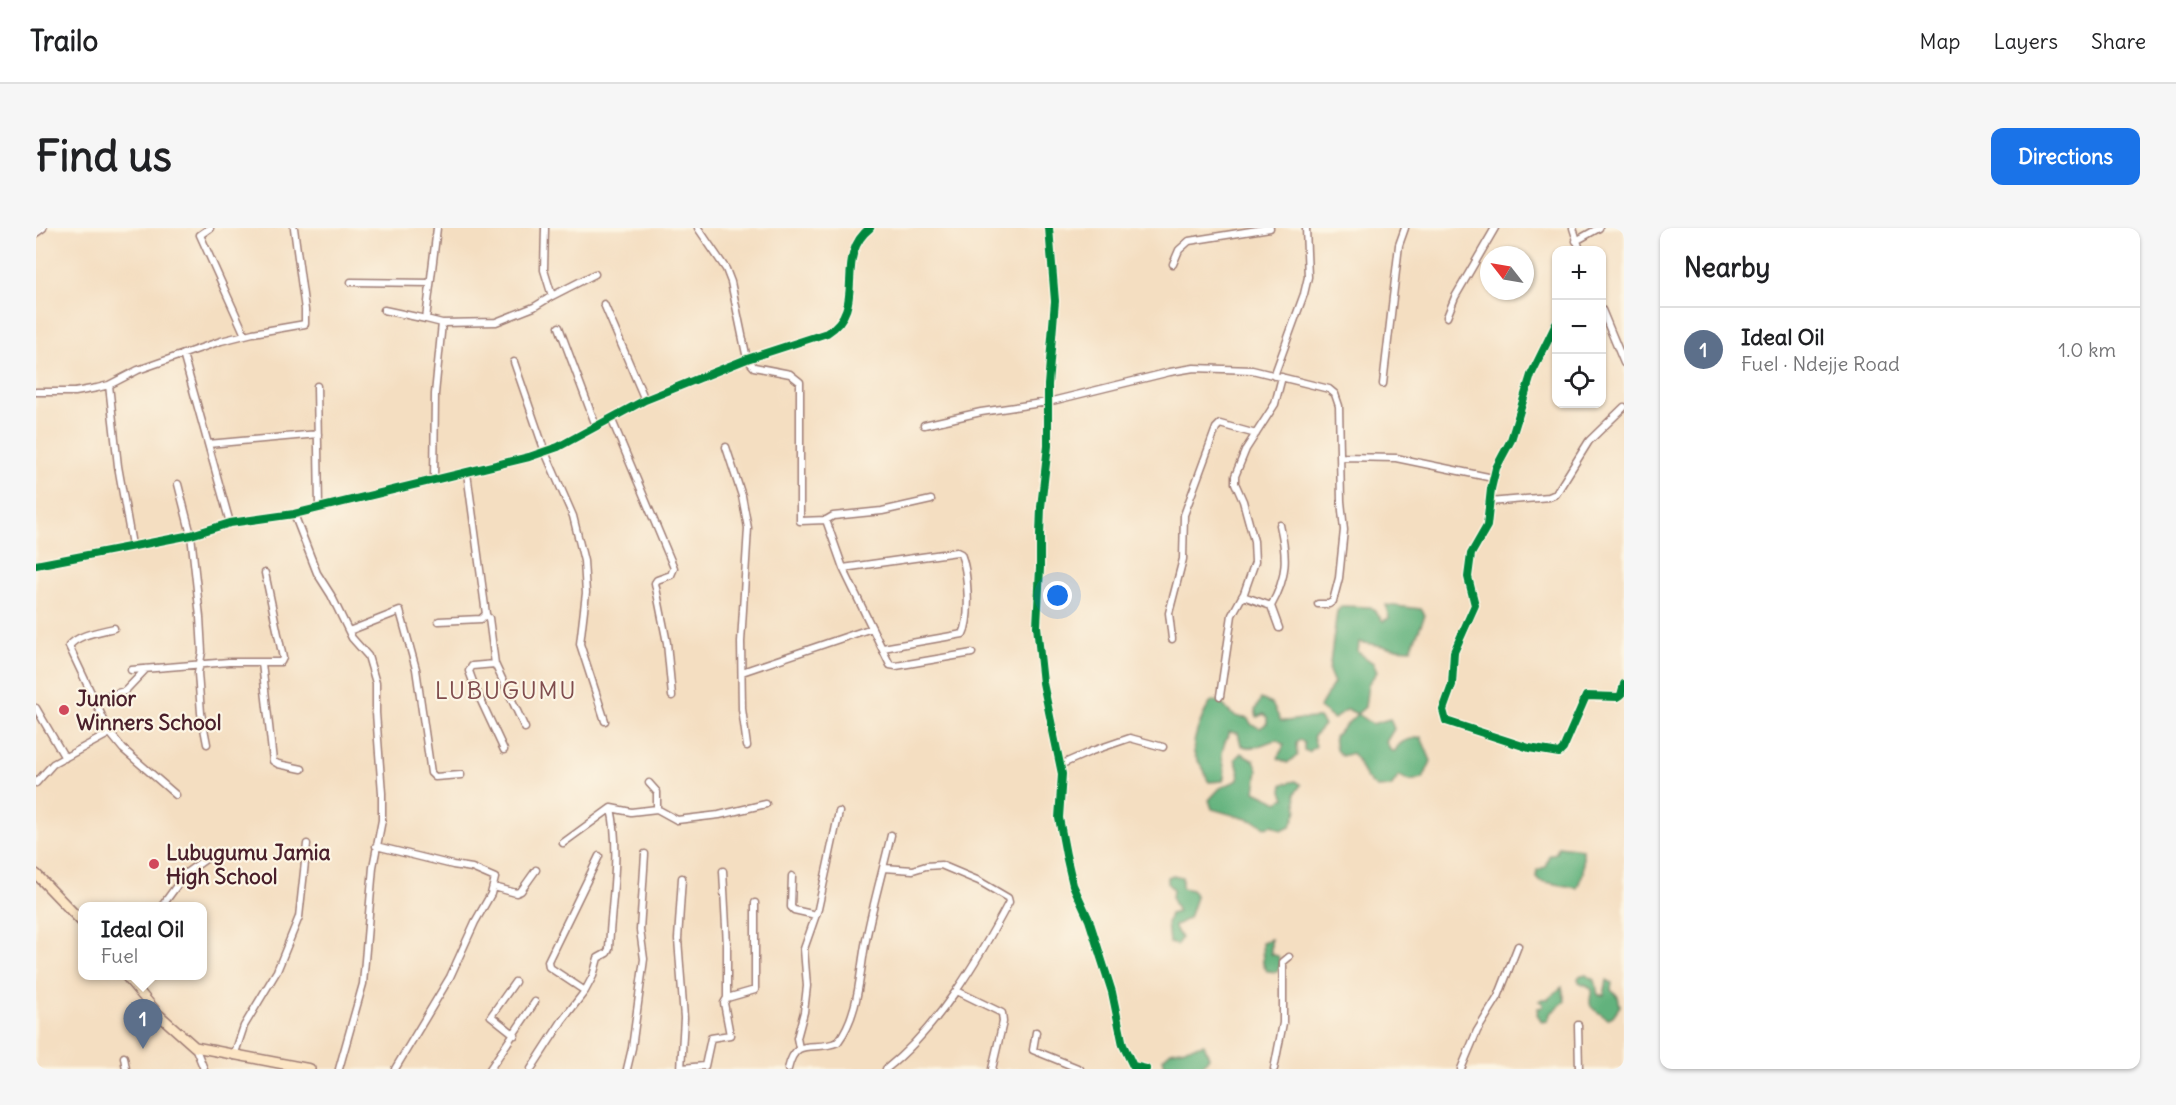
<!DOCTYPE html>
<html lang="en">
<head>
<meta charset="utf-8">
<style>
  body { margin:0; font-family:Delius,sans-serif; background:#f6f6f6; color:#202124 }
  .controls { position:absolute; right:18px; top:18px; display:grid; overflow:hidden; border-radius:12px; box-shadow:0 2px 4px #0004 }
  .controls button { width:54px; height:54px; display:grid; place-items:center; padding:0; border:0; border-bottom:2px solid #e0e0e0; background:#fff; color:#202124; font:30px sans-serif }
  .compass { position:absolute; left:1444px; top:18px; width:54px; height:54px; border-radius:50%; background:#fff; box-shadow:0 2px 4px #0004; rotate:301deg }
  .you { position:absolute; left:1022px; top:368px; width:21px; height:21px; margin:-15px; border:4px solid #fff; border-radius:50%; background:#1a73e8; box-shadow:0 0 0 9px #1a73e833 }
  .badge { display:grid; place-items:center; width:39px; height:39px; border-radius:50%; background:#1a73e8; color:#fff; font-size:20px; font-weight:700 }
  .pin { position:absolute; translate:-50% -50px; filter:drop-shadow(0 2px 3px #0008) }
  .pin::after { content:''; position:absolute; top:32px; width:21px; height:18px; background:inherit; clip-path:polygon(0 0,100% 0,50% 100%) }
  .popup { position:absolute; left:42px; top:674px; width:129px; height:78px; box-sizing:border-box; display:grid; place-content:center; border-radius:12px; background:#fff; filter:drop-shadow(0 2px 4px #0005); font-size:20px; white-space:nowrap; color:#757577 }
  .popup b { font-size:22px; color:#202124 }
  .popup::after { content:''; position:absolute; left:50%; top:100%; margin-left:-12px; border:12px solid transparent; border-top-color:#fff }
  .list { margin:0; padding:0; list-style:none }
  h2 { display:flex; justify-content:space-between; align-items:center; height:78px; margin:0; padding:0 24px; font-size:26px }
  h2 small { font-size:20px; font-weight:400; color:#757577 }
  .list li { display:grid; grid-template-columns:39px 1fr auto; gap:18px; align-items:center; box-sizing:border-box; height:84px; padding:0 24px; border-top:2px solid #e0e0e0 }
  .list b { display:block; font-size:22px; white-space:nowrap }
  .list p { margin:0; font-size:20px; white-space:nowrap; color:#757577 }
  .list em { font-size:20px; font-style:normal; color:#757577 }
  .icon { flex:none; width:33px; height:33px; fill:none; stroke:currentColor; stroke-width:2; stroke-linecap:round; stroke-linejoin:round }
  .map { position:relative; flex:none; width:1588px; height:841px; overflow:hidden; border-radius:12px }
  header { display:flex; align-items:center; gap:36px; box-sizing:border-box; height:84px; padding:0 30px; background:#fff; border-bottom:2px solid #e0e0e0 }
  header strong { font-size:28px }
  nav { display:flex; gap:33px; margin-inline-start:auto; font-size:21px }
  .intro { display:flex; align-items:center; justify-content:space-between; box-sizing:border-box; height:144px; padding:0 36px }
  h1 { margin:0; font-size:42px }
  .button { padding:15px 27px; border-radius:12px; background:#1a73e8; color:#fff; font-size:21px; font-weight:700 }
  main { display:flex; gap:36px; padding:0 36px }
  aside { flex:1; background:#fff; border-radius:12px; box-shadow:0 2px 4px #0004 }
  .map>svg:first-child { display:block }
  .forest { fill:#62b27d; stroke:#566854; stroke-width:1.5 }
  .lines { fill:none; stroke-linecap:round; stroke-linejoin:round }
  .street-casing { stroke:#9f7e76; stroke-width:9 }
  .secondary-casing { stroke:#9f7e76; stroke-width:12 }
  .street { stroke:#fff; stroke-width:6 }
  .secondary { stroke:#fce5c4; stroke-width:9 }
  .cycleway-casing { stroke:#fcf5e5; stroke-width:11 }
  .cycleway { stroke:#00873e; stroke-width:8 }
  .poi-dot { fill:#d1495b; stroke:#fcf5e5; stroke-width:2 }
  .labels { text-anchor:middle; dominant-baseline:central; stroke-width:4.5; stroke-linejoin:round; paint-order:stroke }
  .poi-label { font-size:21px; font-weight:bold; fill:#4a1f2b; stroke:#fcf5e5; text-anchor:start }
  .quarter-label { font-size:24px; letter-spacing:1.5px; fill:#804d4e; stroke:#fcf5e5 }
</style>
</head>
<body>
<header>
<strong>Trailo</strong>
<nav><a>Map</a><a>Layers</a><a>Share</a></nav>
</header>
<div class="intro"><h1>Find us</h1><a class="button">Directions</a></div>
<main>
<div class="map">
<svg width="1588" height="841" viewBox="0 0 1588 841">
  <rect width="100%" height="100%" fill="#fcf5e5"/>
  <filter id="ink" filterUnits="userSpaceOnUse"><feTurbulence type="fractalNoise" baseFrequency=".0167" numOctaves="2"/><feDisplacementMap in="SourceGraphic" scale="12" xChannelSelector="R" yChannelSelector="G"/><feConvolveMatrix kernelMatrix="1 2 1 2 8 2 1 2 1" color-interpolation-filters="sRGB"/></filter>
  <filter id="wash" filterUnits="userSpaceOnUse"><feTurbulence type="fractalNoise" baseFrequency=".008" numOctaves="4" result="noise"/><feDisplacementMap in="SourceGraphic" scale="24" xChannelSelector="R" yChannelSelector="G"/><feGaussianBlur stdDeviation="1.35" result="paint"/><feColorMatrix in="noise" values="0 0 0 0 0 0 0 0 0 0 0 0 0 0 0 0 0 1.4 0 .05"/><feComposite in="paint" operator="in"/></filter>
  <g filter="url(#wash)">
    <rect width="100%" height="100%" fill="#f4dec1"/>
    <path class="forest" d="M1350,377L1385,381L1389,387L1375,421L1358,420L1323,414L1322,424L1337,435L1341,444L1332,456L1329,479L1321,486L1336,496L1354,491L1358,501L1350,514L1355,523H1359C1364,512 1374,511 1385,509L1395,533L1387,551L1373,553L1363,548L1355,559L1341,560C1324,547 1327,540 1316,525L1306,528L1300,522L1298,509L1321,486L1311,481L1298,491L1283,480L1298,455L1293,443L1301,383L1306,378L1335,379L1347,393L1353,390Z
      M1225,471L1236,476L1245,493C1258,493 1270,489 1283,490L1288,497L1277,509L1280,518L1273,524L1268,522V515L1264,512L1260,515L1261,528L1251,535L1242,530L1248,517L1241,512C1227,514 1219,524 1205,517L1202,505L1193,504C1190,511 1186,520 1186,528C1187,540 1191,539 1187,553L1173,554C1169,549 1170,547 1168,542C1165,536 1160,532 1158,525C1155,513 1168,482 1176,473L1185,474C1193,485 1198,490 1211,490L1216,497L1224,500L1231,495V489L1228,486L1221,489L1219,482Z
      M1205,525L1218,532L1222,542L1219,563L1242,574L1249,570L1246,563L1247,556L1259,553L1265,557L1259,565L1261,583L1255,598L1245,602L1237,597L1229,599L1221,594L1176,581L1173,572L1184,560L1202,552L1203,543L1199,531Z
      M1522,618L1547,621V645L1541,660L1504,653L1500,649L1501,642L1509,639L1513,627L1520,625Z
      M1137,647L1146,649V660L1156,662L1160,669L1153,690L1138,698L1145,710L1141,717L1133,715L1131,695L1134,686L1142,684L1136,671L1137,661L1132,656V649Z
      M1235,711V726L1242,728L1245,735L1241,744L1231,743L1227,736L1226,715Z
      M1545,747H1550L1559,752L1562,767H1568L1571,752L1576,755L1575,762L1582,768L1584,778L1577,788L1571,791C1558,779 1550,784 1556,762L1552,758L1543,754L1542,750Z
      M1526,759L1529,773L1514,786L1512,793L1506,794L1501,786L1502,780L1507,779V775L1503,773L1506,771H1512Z
      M1168,816L1173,829L1164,841C1150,841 1143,835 1129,838L1127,830L1135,823Z"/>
  </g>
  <g filter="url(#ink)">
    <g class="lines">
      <defs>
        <path id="street" d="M174,0L164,7L209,107
          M401,0L390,91L406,95L460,94L498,79L516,68L559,46
          M509,0L508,42L516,68
          M662,0L690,41L695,54L711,131L718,139L754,146L764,154V293L790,292L797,288L846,283L895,272
          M1013,0L1019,73L1012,157V218L1005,279L1004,307V340L1001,398L1007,455L1026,546L1023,590L1030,627L1037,657L1053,692L1076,764L1087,817L1097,838L1110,841
          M1537,0L1544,22
          M0,5L7,0
          M1540,13L1563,0
          M1137,36L1143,22L1153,13L1234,0
          M315,54L394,55
          M568,76L609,172
          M348,82L390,91
          M1566,82L1588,135
          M1411,89L1419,69L1459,0
          M1520,96L1495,147L1475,212L1460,240L1455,261L1451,298L1435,326L1432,349L1439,377L1418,424L1416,457L1407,482L1410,493L1493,520L1523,525L1527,521L1550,468L1582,469L1585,467L1588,456
          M523,99L560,198
          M147,126L194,295
          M478,134L509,224L537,288L548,333L550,365L544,416L569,493
          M1238,148L1268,66L1272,49L1270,0
          M1347,156L1363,17L1369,0
          M73,157L82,238L96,317
          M281,158L283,280
          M0,164H39L61,160L73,157L102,142L185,113L217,105L269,96V82L258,0
          M575,190L638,340L635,347L621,352L619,355L631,415L636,468
          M888,197L945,184L1012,174L1134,144L1158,140L1216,142L1293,161L1299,166L1303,178L1305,273L1308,302L1303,350L1297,373L1293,376H1282
          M172,216L282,206
          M690,219L706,268L712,300L705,414L706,481L711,518
          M1305,229L1360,230L1457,250
          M398,253L399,166L406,95
          M142,256L155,307L164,389L166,424L162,445L165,485L171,516
          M1453,274L1513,269L1520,266L1553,213L1588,179
          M258,286L281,345L295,367L316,410L332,428L340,455V485L346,565V592L337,639L327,756L303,841
          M790,292L807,340L854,437L860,438L936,425
          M0,337L155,307L194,295L258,286L493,229L522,219L609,172L711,131L791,105C833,80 796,30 834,0
          M807,340L921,324L925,326C932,343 935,390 927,406L847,420
          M1235,378C1252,348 1251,328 1244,297
          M449,387L453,390L459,436L489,500
          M403,393L445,391L450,386L431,245
          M1243,400L1235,378L1207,368L1219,334L1218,313L1207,273L1199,255V248L1210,221L1239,176L1246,149
          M313,403L364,383L380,441L395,545L399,549L425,547
          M1136,411L1133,385L1147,331L1148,287L1180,200L1184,196L1220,206
          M226,435L237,533L242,536L266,541
          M459,436L436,438L433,443L440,462L468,522
          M95,442L193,434H245L247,430L229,345
          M706,444L836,400
          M1184,468L1196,387L1207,367
          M58,471L89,463L110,441
          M0,480L29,530
          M74,505L33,418C43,406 63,404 78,400
          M1024,537L1056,523L1094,510L1127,519
          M0,555L17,536L74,505L87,521L140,567
          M613,555L621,564V581
          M527,615L575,580L595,584L621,581L641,592L683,587L730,576
          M340,618L417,637L436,640L459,650L455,666L439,694L414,749L359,841
          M848,640L877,642L890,638L905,637L943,653L972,670L973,674C942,732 902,800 850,841
          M756,648L755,679L758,682L780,687
          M458,659L480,665L485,663L500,642
          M126,678L150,645L174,628
          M549,763L513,739L512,733L563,628
          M921,763L966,785L967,794L956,841
          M691,770L719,762V675
          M1542,797L1543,841
          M1000,804L997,822L1044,841
          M479,807L455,788L479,754
          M159,819L168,841
          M763,820L761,810L768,784L771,758L768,721L782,681L803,584
          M198,828L208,798L241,743L263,689L271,616
          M88,829L90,841
          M646,840L669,838L675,810L694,807L688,775L691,770V717L687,643
          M454,841L499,774
          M495,841L526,793L549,763L557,748L562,730L571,725L573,721C575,673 585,627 575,580
          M591,841L596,820L608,731L604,702L609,626
          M645,841L648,790L642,711L646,650
          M752,841C760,806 778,825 802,814C824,784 823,746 830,712C837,676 847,642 855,607
          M1238,841L1247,795V734L1253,729
          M1425,841L1441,803L1462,769L1482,718"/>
        <path id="secondary" d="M0,646L47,695
          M90,748L122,786L159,819L274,841"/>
      </defs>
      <use href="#street" class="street-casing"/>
      <use href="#secondary" class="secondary-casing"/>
      <use href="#street" class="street"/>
      <use href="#secondary" class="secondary"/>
      <defs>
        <path id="cycleway" d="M1013,0L1019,73L1012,157V218L1005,279L1004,307V340L1001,398L1007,455L1026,546L1023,590L1030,627L1037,657L1053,692L1076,764L1087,817L1097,838L1110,841
          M1520,96L1495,147L1475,212L1460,240L1455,261L1451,298L1435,326L1432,349L1439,377L1418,424L1416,457L1407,482L1410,493L1493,520L1523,525L1527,521L1550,468L1582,469L1585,467L1588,456
          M0,337L155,307L194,295L258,286L493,229L522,219L609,172L711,131L791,105C833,80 796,30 834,0"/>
      </defs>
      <use href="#cycleway" class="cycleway-casing"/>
      <use href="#cycleway" class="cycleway"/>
    </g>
  </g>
  <g class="poi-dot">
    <circle cx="28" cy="482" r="6"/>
    <circle cx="118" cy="636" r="6"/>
  </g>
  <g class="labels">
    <g class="poi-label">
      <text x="40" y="470">Junior<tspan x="40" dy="24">Winners School</tspan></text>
      <text x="130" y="624">Lubugumu Jamia<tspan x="130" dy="24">High School</tspan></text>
    </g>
    <g class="quarter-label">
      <text x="470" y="462">LUBUGUMU</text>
    </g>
  </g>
</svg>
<div class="controls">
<button>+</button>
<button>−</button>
<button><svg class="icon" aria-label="locate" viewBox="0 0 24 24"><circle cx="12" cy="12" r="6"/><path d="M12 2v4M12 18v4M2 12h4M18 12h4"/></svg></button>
</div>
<svg class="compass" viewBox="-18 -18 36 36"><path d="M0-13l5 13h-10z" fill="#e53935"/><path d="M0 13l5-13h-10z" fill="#757577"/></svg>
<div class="you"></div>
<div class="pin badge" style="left:107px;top:821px;background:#5c6f8a">1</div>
<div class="popup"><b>Ideal Oil</b>Fuel</div>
</div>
<aside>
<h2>Nearby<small></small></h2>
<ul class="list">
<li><span class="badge" style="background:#5c6f8a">1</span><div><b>Ideal Oil</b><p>Fuel · Ndejje Road</p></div><em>1.0 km</em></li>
</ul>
</aside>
</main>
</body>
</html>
